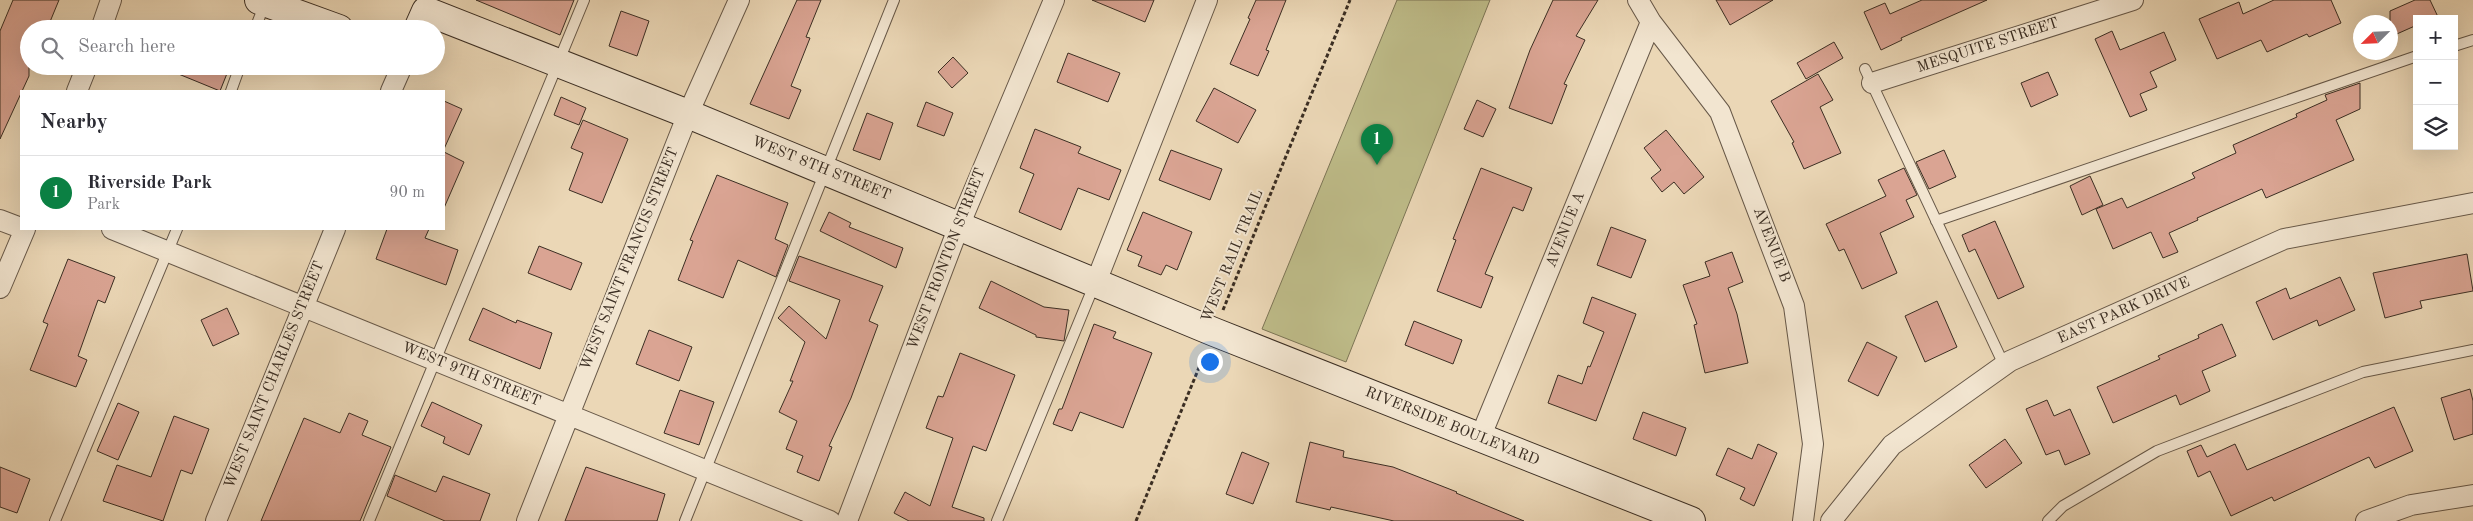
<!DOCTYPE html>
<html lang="en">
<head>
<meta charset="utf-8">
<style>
  body { margin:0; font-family:"Old Standard TT",serif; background:#f2f2f3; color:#2b2b33 }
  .controls { position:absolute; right:15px; top:15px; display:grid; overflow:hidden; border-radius:0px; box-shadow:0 5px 20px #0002 }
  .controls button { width:45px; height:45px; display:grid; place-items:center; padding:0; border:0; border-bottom:1px solid #e1e1e2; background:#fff; color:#2b2b33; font:25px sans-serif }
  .compass { position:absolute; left:2353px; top:15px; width:45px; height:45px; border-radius:50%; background:#fff; box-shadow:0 5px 20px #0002; rotate:246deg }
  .you { position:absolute; left:1209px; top:361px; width:18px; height:18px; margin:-12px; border:4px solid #fff; border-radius:50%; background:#1a73e8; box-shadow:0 0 0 8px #1a73e833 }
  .badge { display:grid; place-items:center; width:32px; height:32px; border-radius:50%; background:#0b8043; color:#fff; font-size:16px; font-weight:700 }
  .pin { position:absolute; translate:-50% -41px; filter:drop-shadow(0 1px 2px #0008) }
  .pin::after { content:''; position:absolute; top:26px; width:18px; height:15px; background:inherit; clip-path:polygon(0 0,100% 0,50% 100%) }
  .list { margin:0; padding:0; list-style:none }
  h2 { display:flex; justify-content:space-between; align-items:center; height:65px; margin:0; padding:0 20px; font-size:21px }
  h2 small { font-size:16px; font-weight:400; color:#7c7c81 }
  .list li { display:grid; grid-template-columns:32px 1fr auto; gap:15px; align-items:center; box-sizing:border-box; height:75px; padding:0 20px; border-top:1px solid #e1e1e2 }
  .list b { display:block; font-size:19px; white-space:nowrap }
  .list p { margin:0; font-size:16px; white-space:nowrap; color:#7c7c81 }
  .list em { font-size:16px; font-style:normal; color:#7c7c81 }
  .icon { flex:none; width:28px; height:28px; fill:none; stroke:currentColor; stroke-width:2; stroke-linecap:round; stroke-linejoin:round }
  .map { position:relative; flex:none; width:2473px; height:521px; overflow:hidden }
  .search { position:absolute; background:#fff; box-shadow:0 5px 20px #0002; left:20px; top:20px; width:425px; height:55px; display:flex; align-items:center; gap:12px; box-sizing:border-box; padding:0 18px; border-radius:28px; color:#7c7c81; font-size:19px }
  .panel { position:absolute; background:#fff; box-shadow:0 5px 20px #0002; left:20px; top:90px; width:425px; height:140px; border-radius:0px }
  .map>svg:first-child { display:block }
  .green { fill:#bebc89; stroke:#7c7556 }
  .building { fill:#daa493; stroke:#3b2e23 }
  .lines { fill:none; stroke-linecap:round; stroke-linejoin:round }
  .lane-casing { stroke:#675848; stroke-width:12 }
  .street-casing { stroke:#675848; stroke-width:22 }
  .secondary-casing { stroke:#3b2e23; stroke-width:30 }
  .path { stroke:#3b2e23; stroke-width:3; stroke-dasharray:4 2.5; stroke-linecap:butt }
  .lane { stroke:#f2e5d0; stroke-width:10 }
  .street { stroke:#f2e5d0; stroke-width:20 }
  .secondary { stroke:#f2e5d0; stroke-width:28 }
  .labels { text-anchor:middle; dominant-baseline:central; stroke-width:4; stroke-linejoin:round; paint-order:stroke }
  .street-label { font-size:15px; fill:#3b2e23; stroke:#f2e5d0 }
</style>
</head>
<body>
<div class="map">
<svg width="2473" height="521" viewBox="0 0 2473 521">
  <rect width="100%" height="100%" fill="#ebd7b6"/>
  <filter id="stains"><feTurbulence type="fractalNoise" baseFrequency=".004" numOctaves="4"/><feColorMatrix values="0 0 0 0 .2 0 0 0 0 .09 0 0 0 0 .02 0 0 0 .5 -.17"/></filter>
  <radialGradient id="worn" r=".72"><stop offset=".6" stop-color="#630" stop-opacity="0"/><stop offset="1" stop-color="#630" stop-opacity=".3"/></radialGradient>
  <path class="green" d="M1397,0H1490L1346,362L1262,329Z"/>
  <path class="building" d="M13,0H59L47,29H29V76L0,139V31Z
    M476,0H574L560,35Z
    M797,0H821L806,37L810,38L791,86L801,90L789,119L750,104Z
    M1092,0H1154L1145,22Z
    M1256,0H1286L1266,50L1269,51L1258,76L1230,64L1250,19L1248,18Z
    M1553,0H1598L1576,36L1585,40L1564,84L1567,85L1552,124L1509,108L1530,50Z
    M1716,0H1773L1730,25Z
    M1922,0H1987L1901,38L1902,40L1881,50L1864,12L1885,3L1890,14Z
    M2274,0H2331L2341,23L2309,37L2307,34L2267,52L2261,40L2217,59L2199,19L2239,2L2243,14Z
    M2415,0H2430L2439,19H2417V25L2390,37V11Z
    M621,11L649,21L637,56L609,46Z
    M2112,31L2120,50L2164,32L2176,60L2150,72L2157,87L2140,94L2147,110L2130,117L2095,39Z
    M1834,42L1843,58L1806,79L1797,63Z
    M1068,53L1120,73L1108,102L1057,82Z
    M953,57L968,73L952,88L938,72Z
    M159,66H230L220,91Z
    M2048,72L2058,95L2031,107L2021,83Z
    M1818,74L1833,100L1820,107L1841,153L1804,169L1792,143L1794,142L1771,101Z
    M2360,83V109L2336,120L2354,160L2266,198L2262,189L2197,218L2198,220L2169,233L2178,252L2163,258L2151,232L2113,249L2096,209L2122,198L2127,208L2195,178L2192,173L2236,153L2233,145L2297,117L2296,114L2327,100L2325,95Z
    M1214,88L1256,110L1238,143L1196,121Z
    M561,97L586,108L579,125L554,115Z
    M1477,100L1496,109L1483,137L1464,129Z
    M444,101L462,109L444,149Z
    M926,102L953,113L944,136L917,126Z
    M867,113L893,123L880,160L853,150Z
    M583,120L628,139L602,203L569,190L583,153L571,148Z
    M1035,129L1081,147L1078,153L1121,170L1109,200L1078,188L1061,230L1019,212L1034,174L1020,168Z
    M1666,130L1704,177L1684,194L1674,182L1662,192L1651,178L1661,170L1644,148Z
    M1171,150L1222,169L1210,200L1159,180Z
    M1944,150L1956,177L1929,189L1916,162Z
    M444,152L464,162L444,208Z
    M1481,168L1532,188L1523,211L1513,207L1485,274L1493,277L1481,308L1437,291L1456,240L1453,239Z
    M1904,168L1917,195L1906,200L1914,217L1880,233L1897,273L1862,289L1844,249L1839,251L1826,224L1886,196L1878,180Z
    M717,175L788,203L775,239L788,245L776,277L738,260L723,298L678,280L693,241L690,240Z
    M2090,176L2103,205L2082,215L2070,186Z
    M829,212L851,223L849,227L903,248L896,268L820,231Z
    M1143,212L1192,232L1177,270L1166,265L1161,275L1138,266L1142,256L1127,250Z
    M1995,221L2024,287L1998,299L1975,249L1969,252L1962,235Z
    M1611,227L1646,240L1631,278L1597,265Z
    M387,229H429L425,238L458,250L446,285L376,259Z
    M539,246L582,263L571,290L528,273Z
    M1732,252L1743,282L1728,288L1737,314L1748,363L1705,373L1694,325L1697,324L1683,285L1710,276L1705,262Z
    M2467,254L2473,291L2420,301L2422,308L2385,318L2373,273Z
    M799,256L883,286L869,321L878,325L851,398L829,446L832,447L819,481L797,472L803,456L786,449L797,421L779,412L793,381H790L805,342L778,318L789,306L826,339L840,300L789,281Z
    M68,259L115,277L105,303L98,300L78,356L87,360L76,387L30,370L48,324L43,322Z
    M2340,277L2355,310L2319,326L2317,320L2273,340L2256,302L2286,288L2290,299Z
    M991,281L1044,307L1069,310L1064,341L1036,337V335L979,308Z
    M1592,297L1636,314L1596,421L1548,403L1558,375L1582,384L1588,366L1590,367L1604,332L1583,323Z
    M1937,301L1957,347L1925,362L1905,316Z
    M227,308L239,334L213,346L201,320Z
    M483,308L516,323L517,320L552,333L540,369L469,340Z
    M1414,321L1462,340L1453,364L1405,345Z
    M1094,324L1116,332L1113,338L1152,353L1123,428L1080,412L1072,431L1053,424L1059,409H1062Z
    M2222,324L2236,356L2202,371L2210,391L2180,405L2176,395L2113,423L2097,387L2160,359L2158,356L2199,338L2198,335Z
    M649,330L692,347L679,381L636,364Z
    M1867,342L1897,357L1878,396L1848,381Z
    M960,353L1015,375L986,451L973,446L952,507L984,518V521H909L894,513L905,492L930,506L953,438L926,428L938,396L943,397Z
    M2470,389L2473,401V434L2454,440L2441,398Z
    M680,390L714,402L699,445L664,433Z
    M2047,400L2054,416L2070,409L2090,454L2065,465L2059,450L2046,455L2026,409Z
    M432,402L482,425L469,455L443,443L445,437L421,426Z
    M118,403L139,412L118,460L97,451Z
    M2394,407L2413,451L2375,468L2369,457L2274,501L2272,497L2231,516L2210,471L2198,477L2187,451L2201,445L2207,457L2235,444L2247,470Z
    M1643,412L1686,428L1676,456L1633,439Z
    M349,413L368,421L362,435L391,447L360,521H261L304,418L340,433Z
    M174,416L209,429L192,474L181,470L163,521L103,501L117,465L151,477Z
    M2005,439L2022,463L1986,488L1969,465Z
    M1310,442L1344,451L1343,457L1393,467L1457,492L1456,493L1524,521H1394L1331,507L1330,510L1296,502Z
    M1758,444L1777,453L1754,506L1740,499L1745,488L1716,475L1728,448L1752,459Z
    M1242,452L1269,463L1253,504L1226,494Z
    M0,467L30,479L17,513L0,507Z
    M586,467L665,494L657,521H565Z
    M395,475L436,492L443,476L490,494L480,521H445L387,496Z"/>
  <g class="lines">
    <defs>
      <path id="lane" d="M255,29L265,3
        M2454,46L2473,40
        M1865,69L2004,365
        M231,91L240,66
        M1936,221L2417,56
        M55,521L177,229
        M369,521L584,0
        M685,521L894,0
        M997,521L1095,283
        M2048,521L2063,506L2157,451L2363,372L2473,350"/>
      <path id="street" d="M1638,0L1651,22L1720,112L1794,306L1813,444L1803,521
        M101,29L111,0
        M1872,83L2133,0
        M77,91L87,66
        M391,91L402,66
        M0,220L21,228
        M112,229L830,521
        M1096,282L1207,0
        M0,288L25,229
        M1480,438L1651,22
        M216,521L335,229
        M527,521L688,114L739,0
        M847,521L959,226L1054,0
        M1831,521L1892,445L2010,361L2284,239L2473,203
        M2366,521L2411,505L2473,495"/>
      <path id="secondary" d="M259,0L339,29
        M418,29L426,11L688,114L1214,332L1691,521"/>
    </defs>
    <use href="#lane" class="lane-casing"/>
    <use href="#street" class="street-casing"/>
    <use href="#secondary" class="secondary-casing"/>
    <path class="path" d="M1223,310L1350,0
      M1136,521L1205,353"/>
    <use href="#lane" class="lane"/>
    <use href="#street" class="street"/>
    <use href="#secondary" class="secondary"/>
  </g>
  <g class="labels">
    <g class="street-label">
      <text transform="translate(1988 46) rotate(-18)">MESQUITE STREET</text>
      <text transform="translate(821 169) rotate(22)">WEST 8TH STREET</text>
      <text transform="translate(1566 230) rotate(-68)">AVENUE A</text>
      <text transform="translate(1771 245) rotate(69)">AVENUE B</text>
      <text transform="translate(1233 256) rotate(-68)">WEST RAIL TRAIL</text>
      <text transform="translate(630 259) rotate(-68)">WEST SAINT FRANCIS STREET</text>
      <text transform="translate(947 259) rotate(-69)">WEST FRONTON STREET</text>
      <text transform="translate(2124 311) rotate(-24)">EAST PARK DRIVE</text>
      <text transform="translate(275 375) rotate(-68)">WEST SAINT CHARLES STREET</text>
      <text transform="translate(471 375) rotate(22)">WEST 9TH STREET</text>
      <text transform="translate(1452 427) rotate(22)">RIVERSIDE BOULEVARD</text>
    </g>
  </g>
  <rect width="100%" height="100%" filter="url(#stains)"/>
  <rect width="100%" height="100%" fill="url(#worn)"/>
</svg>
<div class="controls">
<button>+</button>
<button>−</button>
<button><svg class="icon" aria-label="layers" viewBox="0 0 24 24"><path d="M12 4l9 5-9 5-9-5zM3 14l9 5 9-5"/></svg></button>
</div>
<svg class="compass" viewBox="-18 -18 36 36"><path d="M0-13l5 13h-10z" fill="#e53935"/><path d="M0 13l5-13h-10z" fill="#7c7c81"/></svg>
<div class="you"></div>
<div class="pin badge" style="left:1377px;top:165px">1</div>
<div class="search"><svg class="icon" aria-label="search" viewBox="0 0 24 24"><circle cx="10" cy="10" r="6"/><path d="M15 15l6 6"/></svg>Search here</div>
<section class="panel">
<h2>Nearby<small></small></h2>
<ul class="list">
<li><span class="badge">1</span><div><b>Riverside Park</b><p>Park</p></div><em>90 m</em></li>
</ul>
</section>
</div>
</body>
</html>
